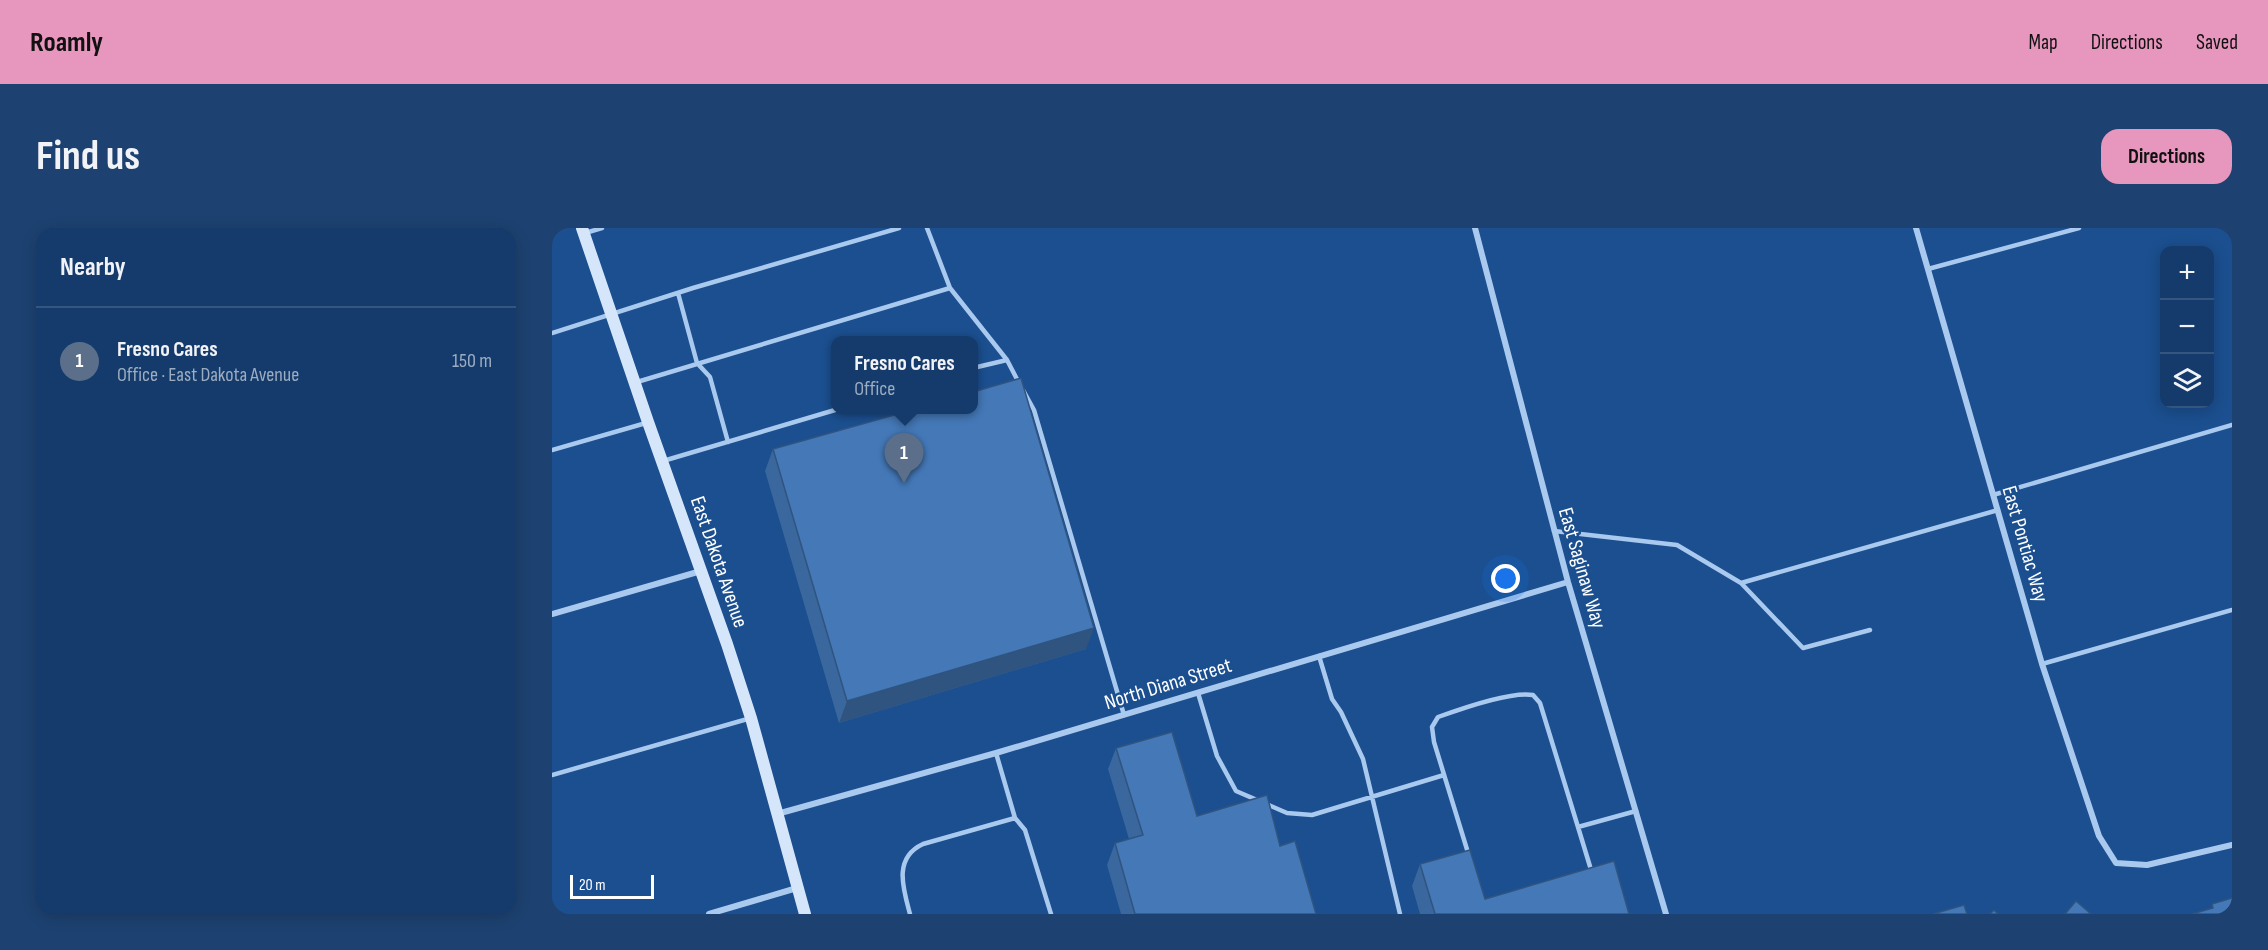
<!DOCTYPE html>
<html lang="en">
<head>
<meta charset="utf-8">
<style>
  body { margin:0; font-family:"Sofia Sans Condensed",sans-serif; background:#1d4271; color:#f1f3f6 }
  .controls { position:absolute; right:18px; top:18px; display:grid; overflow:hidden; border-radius:12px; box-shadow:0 3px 15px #0003 }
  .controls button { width:54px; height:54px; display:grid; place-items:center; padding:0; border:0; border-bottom:2px solid #33557e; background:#143b6b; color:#f1f3f6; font:30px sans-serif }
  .scale { position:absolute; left:18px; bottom:15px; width:84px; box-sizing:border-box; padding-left:6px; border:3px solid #fff; border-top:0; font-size:16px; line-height:21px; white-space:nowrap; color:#fff; -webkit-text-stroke:4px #1b4f8f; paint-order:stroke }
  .you { position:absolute; left:954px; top:351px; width:21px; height:21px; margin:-15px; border:4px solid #fff; border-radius:50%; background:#1a73e8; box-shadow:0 0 0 9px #1a73e833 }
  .badge { display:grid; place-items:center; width:39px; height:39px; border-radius:50%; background:#e797bd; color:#fff; font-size:20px; font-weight:700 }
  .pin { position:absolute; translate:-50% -50px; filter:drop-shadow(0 2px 3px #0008) }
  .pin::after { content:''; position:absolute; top:32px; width:21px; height:18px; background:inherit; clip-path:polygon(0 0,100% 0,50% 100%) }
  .popup { position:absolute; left:279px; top:108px; width:147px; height:78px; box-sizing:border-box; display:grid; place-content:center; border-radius:12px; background:#143b6b; filter:drop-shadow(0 2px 4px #0005); font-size:20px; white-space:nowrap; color:#9dadc1 }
  .popup b { font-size:22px; color:#f1f3f6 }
  .popup::after { content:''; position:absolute; left:50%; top:100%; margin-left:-12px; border:12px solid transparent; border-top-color:#143b6b }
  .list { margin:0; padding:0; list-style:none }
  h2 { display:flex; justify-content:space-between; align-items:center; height:78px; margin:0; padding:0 24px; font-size:26px }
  h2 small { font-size:20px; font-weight:400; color:#9dadc1 }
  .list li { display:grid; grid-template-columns:39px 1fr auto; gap:18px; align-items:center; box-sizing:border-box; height:108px; padding:0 24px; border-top:2px solid #33557e }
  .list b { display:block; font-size:22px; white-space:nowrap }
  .list p { margin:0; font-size:20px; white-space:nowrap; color:#9dadc1 }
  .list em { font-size:20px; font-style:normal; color:#9dadc1 }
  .icon { flex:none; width:33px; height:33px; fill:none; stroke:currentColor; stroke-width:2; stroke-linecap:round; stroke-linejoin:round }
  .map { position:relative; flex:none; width:1680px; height:686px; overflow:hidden; border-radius:18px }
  header { display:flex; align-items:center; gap:36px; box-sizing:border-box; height:84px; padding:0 30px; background:#e797bd; color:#111 }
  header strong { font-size:28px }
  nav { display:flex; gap:33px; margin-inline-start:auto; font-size:21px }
  .intro { display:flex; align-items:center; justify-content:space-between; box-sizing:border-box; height:144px; padding:0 36px }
  h1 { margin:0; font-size:42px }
  .button { padding:15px 27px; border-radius:18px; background:#e797bd; color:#111; font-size:21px; font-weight:700 }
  main { display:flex; gap:36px; padding:0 36px }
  aside { flex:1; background:#143b6b; border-radius:18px; box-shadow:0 3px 15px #0003 }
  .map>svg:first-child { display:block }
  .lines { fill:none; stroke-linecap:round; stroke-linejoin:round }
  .lane { stroke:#a9c9ee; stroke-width:4.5 }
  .street { stroke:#a9c9ee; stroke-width:6 }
  .secondary { stroke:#d6e6fa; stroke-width:12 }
  .wall { fill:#3a679d }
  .shaded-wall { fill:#305480 }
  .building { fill:#4478b7; stroke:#305480; stroke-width:1.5 }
  .labels { text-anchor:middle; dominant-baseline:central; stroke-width:5; stroke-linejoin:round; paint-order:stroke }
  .street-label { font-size:21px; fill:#fff; stroke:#1b4f8f }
</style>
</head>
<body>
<header>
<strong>Roamly</strong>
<nav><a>Map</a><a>Directions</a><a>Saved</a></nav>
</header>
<div class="intro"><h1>Find us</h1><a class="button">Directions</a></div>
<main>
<aside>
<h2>Nearby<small></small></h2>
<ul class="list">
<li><span class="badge" style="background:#5c6f8a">1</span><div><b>Fresno Cares</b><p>Office · East Dakota Avenue</p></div><em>150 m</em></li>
</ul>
</aside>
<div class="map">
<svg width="1680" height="686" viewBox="0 0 1680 686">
  <rect width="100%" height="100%" fill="#1b4f8f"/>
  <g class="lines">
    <path class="lane" d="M375,0L398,60L455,132
      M33,5L50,0
      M1376,41L1527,0
      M126,65L145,135L158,149L176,214
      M0,105L141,60L347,0
      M421,140L455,132L467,155
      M85,154L398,60
      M471,162L482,182L572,487
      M0,222L94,195
      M111,233L283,182
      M1441,267L1680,197
      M1002,303L1125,317L1189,355
      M1318,402L1251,420L1189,355L1446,282
      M767,428L780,471L789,484L811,531L848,686
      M1490,436L1680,382
      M646,465L665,528L684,563L735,585L760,587L892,547
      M444,525L463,590L473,602L499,686
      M0,547L199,490
      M917,628L882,514L880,499L886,489C908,481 960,463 981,467L988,475L1026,599
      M1040,645L1026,599L1084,583
      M358,686C351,660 341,630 371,616L463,590"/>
    <path class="street" d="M923,0L1016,354L1114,686
      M1364,0L1490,436L1547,608L1564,635L1595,637L1680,617
      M0,386L149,343
      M225,586L444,525L1016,354
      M157,686L245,660"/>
    <path class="secondary" d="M30,0L96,194L175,416L199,490L253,686"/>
  </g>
  <path class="wall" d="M221,221L534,421L287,495L213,243Z
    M564,520L645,588L728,618L764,686H569L555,637L563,615L577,611L556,541Z
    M868,636L933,671L1077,686H868L860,658Z"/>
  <path class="shaded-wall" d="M542,400L534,421L287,495L295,473Z"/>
  <path class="building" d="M469,150L542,400L295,473L221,221L360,182H421V164Z
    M620,504L645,588L715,567L728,618L743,613L764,686H583L563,615L591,607L564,520Z
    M918,622L933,671L1062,633L1077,686H883L868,636Z
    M1680,670V686H1640L1661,680L1660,676Z
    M1524,673L1539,686H1513Z
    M1412,677L1415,686H1381Z
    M1442,682L1446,686H1438Z"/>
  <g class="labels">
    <g class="street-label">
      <text transform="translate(1473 316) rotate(74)">East Pontiac Way</text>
      <text transform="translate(167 334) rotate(71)">East Dakota Avenue</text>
      <text transform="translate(1030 340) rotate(74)">East Saginaw Way</text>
      <text transform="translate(616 456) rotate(-17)">North Diana Street</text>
    </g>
  </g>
</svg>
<div class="controls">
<button>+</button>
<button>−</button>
<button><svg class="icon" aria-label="layers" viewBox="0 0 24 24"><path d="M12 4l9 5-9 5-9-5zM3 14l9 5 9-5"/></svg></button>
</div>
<div class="scale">20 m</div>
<div class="you"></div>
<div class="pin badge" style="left:352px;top:255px;background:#5c6f8a">1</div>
<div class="popup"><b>Fresno Cares</b>Office</div>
</div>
</main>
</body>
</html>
